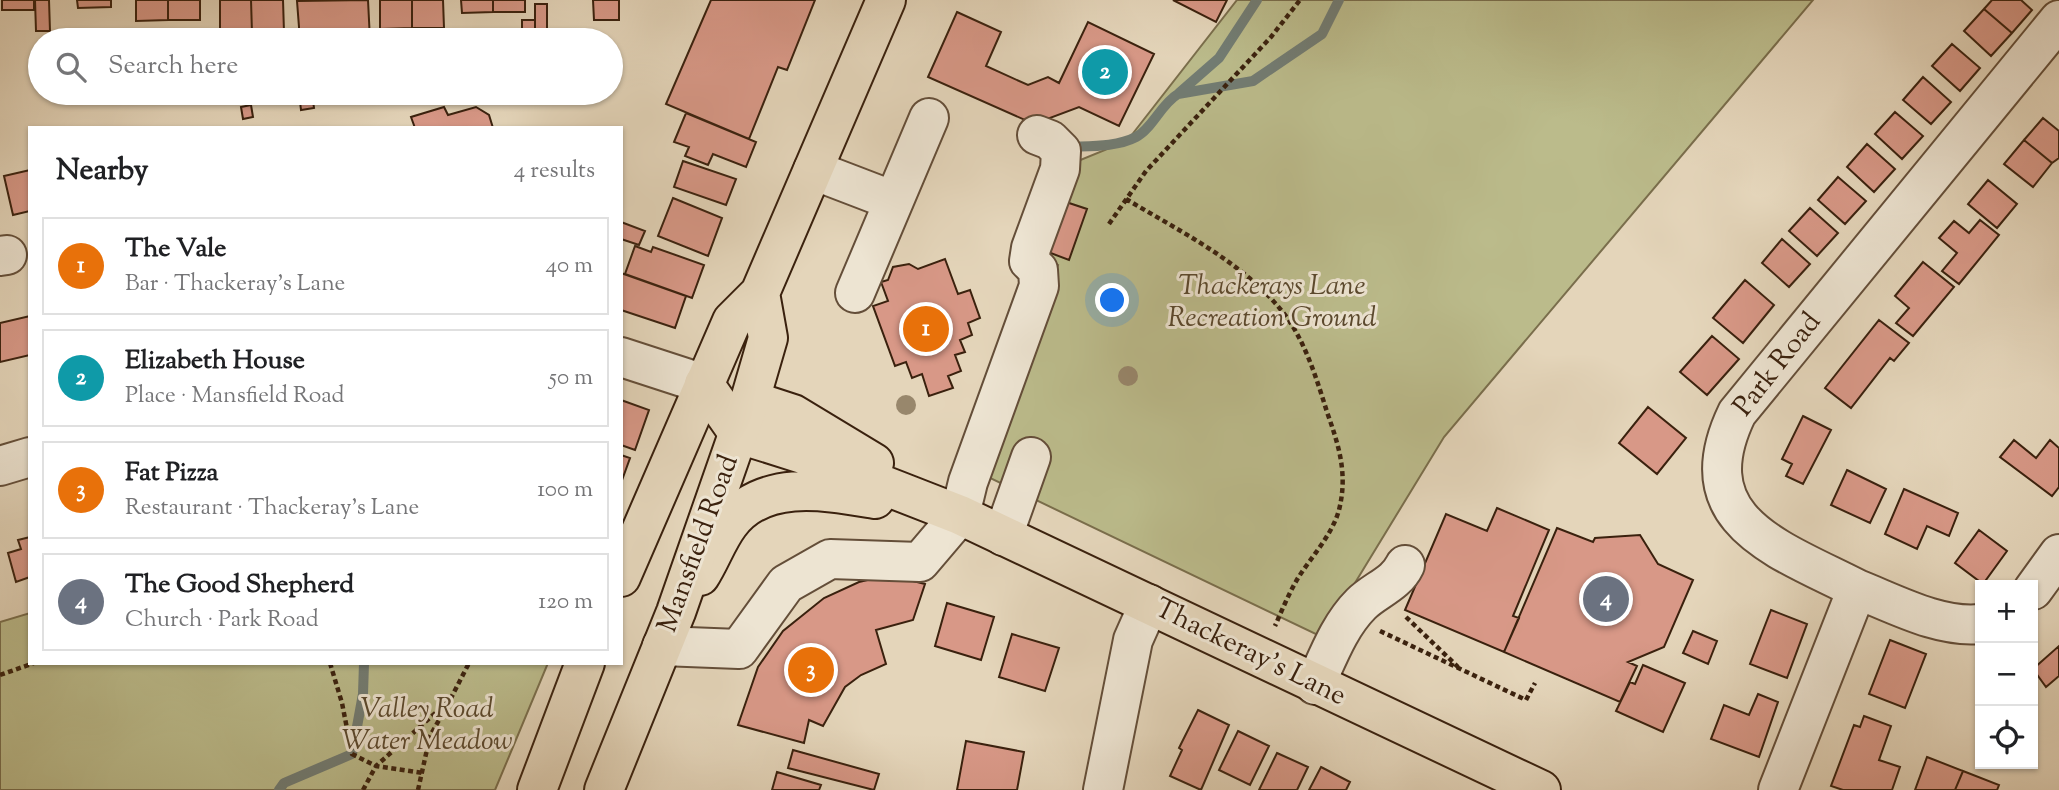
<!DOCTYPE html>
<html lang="en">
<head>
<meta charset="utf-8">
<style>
  body { margin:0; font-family:"Sorts Mill Goudy",serif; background:#f2f2f2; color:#202124 }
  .controls { position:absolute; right:21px; bottom:21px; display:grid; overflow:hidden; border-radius:0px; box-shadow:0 2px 5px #0004 }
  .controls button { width:63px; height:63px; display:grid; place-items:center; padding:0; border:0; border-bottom:2px solid #e0e0e0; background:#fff; color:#202124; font:35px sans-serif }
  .you { position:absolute; left:1113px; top:301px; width:24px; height:24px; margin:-18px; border:5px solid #fff; border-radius:50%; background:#1a73e8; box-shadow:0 0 0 10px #1a73e833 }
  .badge { display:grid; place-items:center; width:46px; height:46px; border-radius:50%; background:#7c3aed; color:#fff; font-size:23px; font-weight:700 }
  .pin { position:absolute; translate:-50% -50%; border:4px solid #fff; box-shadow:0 2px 7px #0006 }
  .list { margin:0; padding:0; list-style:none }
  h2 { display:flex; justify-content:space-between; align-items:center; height:91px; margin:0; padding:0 28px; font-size:30px }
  h2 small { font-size:23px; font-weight:400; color:#757577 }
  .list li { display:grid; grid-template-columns:46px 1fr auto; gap:21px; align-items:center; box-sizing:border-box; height:98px; margin:0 14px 14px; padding:0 14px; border:2px solid #e0e0e0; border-radius:0px }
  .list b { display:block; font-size:26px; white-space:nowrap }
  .list p { margin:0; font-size:23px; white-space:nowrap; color:#757577 }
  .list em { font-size:23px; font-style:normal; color:#757577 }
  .icon { flex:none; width:38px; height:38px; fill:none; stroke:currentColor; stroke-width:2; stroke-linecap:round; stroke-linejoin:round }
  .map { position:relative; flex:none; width:2059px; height:790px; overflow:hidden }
  .search { position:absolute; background:#fff; box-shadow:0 2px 5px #0004; left:28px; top:28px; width:595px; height:77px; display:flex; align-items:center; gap:18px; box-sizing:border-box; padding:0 24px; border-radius:38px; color:#757577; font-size:26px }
  .panel { position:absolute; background:#fff; box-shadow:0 2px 5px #0004; left:28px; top:126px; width:595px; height:539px; border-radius:0px }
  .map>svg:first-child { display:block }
  .green { fill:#bbbb8b; stroke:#7a6e4c; stroke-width:2 }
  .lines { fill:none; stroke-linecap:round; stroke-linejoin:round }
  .stream { stroke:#727c73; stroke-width:10 }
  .building { fill:#d89887; stroke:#3a210e; stroke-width:2 }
  .minor-casing { stroke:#644e39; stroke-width:42 }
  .major-casing { stroke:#3a210e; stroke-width:42 }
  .highway-casing { stroke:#3a210e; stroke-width:42 }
  .path { stroke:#3a210e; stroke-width:4.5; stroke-dasharray:5 3.5; stroke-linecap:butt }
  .minor { stroke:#ede4d2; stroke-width:38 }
  .major { stroke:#e4d5ba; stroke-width:38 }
  .highway { stroke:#e4d5ba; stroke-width:38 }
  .tree { fill:#98876c }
  .labels { text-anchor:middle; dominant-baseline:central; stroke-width:6; stroke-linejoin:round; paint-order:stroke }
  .park-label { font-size:28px; font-style:italic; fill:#5a482d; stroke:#ede4d2 }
  .street-label { font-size:28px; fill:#3a210e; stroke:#ede4d2 }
</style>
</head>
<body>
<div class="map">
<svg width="2059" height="790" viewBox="0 0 2059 790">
  <rect width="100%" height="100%" fill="#e4d5ba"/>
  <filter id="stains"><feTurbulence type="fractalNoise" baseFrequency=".00286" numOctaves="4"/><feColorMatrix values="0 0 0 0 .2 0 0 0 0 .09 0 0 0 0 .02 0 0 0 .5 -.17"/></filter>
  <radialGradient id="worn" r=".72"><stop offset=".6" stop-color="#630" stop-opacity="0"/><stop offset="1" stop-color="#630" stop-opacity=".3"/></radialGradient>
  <path class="green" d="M1237,0H1813L1444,437L1322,637L990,478L995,445L1058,265L1039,257L1073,163L1127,141Z
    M30,613V663H548L495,790H0V622Z"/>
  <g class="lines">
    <path class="stream" d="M1179,93L1219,58L1257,0
      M1070,147C1090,146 1117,147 1136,137C1152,129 1161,104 1178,94L1253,81L1322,34L1339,0
      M279,790L284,783L352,754L363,694L364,663"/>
  </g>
  <path class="building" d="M2,0H34V10H2Z
    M35,0H49L50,31H36Z
    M77,0H111V7L78,8Z
    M136,0H168V20L136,21Z
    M168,0H200V20H168Z
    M220,0H251L252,33H220Z
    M251,0H283L284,32L252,33Z
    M368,0L370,40H300L297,1Z
    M380,0H412V28L380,29Z
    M412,0H443L444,28H412Z
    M461,0H493V12L462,13Z
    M493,0H525V12H493Z
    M593,0H619V20H594Z
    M711,0H815L787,70L778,67L749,139L666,104Z
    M1173,0H1227L1216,22Z
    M1992,0H2021L2032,10L2012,33L1984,9Z
    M535,4H547V32H535Z
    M1984,9L2012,33L1991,56L1964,31Z
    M957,12L1001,32L986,66L1028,85L1048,77L1059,83L1088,22L1154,54L1119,126L1079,107L1034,124L928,77Z
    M522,20H535V40H522Z
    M1952,44L1980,68L1960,91L1932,66Z
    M1923,77L1951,102L1931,124L1903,100Z
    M299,93H312L314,108L301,110Z
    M251,105L253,117L243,119L241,107Z
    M444,107L448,115L476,107L489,115L493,128H415L411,117Z
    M1895,112L1923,136L1902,159L1875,134Z
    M686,113L756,142L746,167L713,154L708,165L685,156L689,147L674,142Z
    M2043,118L2059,131V158L2052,163L2024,140Z
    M2024,140L2052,163L2033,187L2004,164Z
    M1867,144L1895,169L1874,192L1847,167Z
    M683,161L736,179L726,205L674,187Z
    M30,170V211L13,215L4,176Z
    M1838,177L1866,201L1845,224L1818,200Z
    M1988,180L2017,204L1997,228L1968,204Z
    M673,198L722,218L708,256L658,236Z
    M1066,202L1087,209L1069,260L1048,252Z
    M1810,208L1838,233L1817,256L1789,231Z
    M1980,220L1999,235L1959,284L1942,271L1957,253L1939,238L1954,221L1969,233Z
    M621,222L645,231L639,245L621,239Z
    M1782,239L1810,264L1789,287L1762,263Z
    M635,246L651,252L653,247L704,265L692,298L625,274Z
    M945,259L958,294L970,290L980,318L968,323L972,335L960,340L965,352L955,355L961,371L948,376L953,388L929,396L922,374L912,378L906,362L895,366L873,306L888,301L881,282L888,280L893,267L909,264L918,269Z
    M1923,262L1954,287L1913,336L1896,323L1909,308L1895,296Z
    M621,273L686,296L675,328L621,310Z
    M1745,280L1774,305L1743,343L1713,318Z
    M30,316V355L0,362V323Z
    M1879,320L1909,343L1894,361L1890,358L1851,408L1825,388Z
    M1712,336L1739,359L1707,395L1680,372Z
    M621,400L649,410L635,450L621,445Z
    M1648,407L1686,438L1657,474L1619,443Z
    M1803,416L1831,430L1803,484L1786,476L1792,464L1782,459Z
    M2014,440L2036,458L2050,440L2059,448V487L2052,496L2000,457Z
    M621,455L630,458L621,483Z
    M1847,470L1886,489L1870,523L1831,505Z
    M1904,489L1958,513L1949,536L1927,526L1917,549L1885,534Z
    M1497,508L1549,530L1513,616L1519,618L1504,652L1405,610L1446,514L1487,531Z
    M1557,528L1593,542L1595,538L1640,535L1658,564L1693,580L1664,647L1628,662L1637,666L1620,702L1504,652Z
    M1979,530L2007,551L1983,584L1955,563Z
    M30,537V577L16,582L8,553L21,549L18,540Z
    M889,575L925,584L913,620L876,630L886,664L861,675L845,687L823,726L809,720L804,743L738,725L758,667L783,631L824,598L859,582Z
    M947,603L994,617L981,660L935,646Z
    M1771,610L1807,624L1787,678L1750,664Z
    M1693,631L1717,641L1708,664L1683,653Z
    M1012,634L1059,648L1045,691L999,677Z
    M1890,640L1926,654L1905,708L1869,694Z
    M2059,646V676L2046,687L2033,669Z
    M1643,665L1685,683L1663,732L1616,711L1630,682L1635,684Z
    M1758,694L1778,702L1759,757L1711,739L1724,705L1749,715Z
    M1198,710L1229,725L1201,790L1170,776L1182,750L1179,748Z
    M1864,716L1891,726L1879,760L1900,767L1892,790H1843L1831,786L1854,725L1860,727Z
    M1238,731L1269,746L1250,785L1219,770Z
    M966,741L1024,752L1017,790H957Z
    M793,750L879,774L874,790L788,768Z
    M1277,753L1308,767L1297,790H1259Z
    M1927,757L1963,771L1955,790H1915Z
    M1321,767L1350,782L1346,790H1309Z
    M1963,771L1999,785L1997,790H1955Z
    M777,772L821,785L819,790H772Z"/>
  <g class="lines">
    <defs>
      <path id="minor" d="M813,170L894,201
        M0,256L7,255
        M855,293L929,118
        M621,357L704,384
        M0,466L30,457
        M1003,536L1031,457
        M1857,589C1895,604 1939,628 1980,624
        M2033,590L2059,554
        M662,646L739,649L786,584L830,559L920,562L960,515L968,482L1039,286L1038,270L1029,261L1031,248L1060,169L1061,151L1050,140L1037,135
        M1315,685C1328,657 1339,626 1361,604C1375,590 1396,584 1405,565
        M1103,790L1133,640L1149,604
        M1778,790L1857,589C1779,549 1685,521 1737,413L2059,20"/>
      <path id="major" d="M704,384L739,434L806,455L960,515L1541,790
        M750,400L793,414L874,463
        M700,576C711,559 717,540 729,524C763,478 827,491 875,499"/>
      <path id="highway" d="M621,577L732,321L760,293L886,0
        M537,790L585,663
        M604,790L676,612L750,400L768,338L760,293"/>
    </defs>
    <use href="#minor" class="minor-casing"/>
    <use href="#major" class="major-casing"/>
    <use href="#highway" class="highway-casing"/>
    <path class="path" d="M1126,199C1181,232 1249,265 1288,319C1307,347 1317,380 1327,412C1339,446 1348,474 1339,510C1332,535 1312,556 1298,578C1289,593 1282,610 1275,626
      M1109,224L1146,171L1271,37L1300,0
      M1406,617L1458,667
      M1380,631L1526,700L1535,683
      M330,663L342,703L352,754L376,766L423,773
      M0,675L34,663
      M363,790L376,766L450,700L469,663
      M418,790L430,736L447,706"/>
    <use href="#minor" class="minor"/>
    <use href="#major" class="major"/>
    <use href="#highway" class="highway"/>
  </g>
  <g class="tree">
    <circle cx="1128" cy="376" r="10"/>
    <circle cx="906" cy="405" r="10"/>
  </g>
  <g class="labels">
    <g class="park-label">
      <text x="1272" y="287">Thackerays Lane<tspan x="1272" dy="32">Recreation Ground</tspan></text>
      <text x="427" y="710">Valley Road<tspan x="427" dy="32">Water Meadow</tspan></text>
    </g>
    <g class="street-label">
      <text transform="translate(1778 365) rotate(-52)">Park Road</text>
      <text transform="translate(699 544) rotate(-70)">Mansfield Road</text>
      <text transform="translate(1250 653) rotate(26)">Thackeray's Lane</text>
    </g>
  </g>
  <rect width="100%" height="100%" filter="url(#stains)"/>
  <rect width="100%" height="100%" fill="url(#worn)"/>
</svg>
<div class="controls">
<button>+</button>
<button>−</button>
<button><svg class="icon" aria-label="locate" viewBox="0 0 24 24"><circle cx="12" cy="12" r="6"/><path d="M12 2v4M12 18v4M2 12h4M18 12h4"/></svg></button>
</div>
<div class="you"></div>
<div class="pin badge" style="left:926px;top:329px;background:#e8710a">1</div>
<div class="pin badge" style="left:1105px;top:72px;background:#0f9aa8">2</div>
<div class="pin badge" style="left:811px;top:670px;background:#e8710a">3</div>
<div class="pin badge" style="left:1606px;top:599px;background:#6b7280">4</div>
<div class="search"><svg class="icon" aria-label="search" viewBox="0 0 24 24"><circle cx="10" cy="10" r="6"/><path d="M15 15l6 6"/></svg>Search here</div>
<section class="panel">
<h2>Nearby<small>4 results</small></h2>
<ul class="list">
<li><span class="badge" style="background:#e8710a">1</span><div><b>The Vale</b><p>Bar · Thackeray's Lane</p></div><em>40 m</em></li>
<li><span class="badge" style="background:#0f9aa8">2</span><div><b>Elizabeth House</b><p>Place · Mansfield Road</p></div><em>50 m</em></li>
<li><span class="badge" style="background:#e8710a">3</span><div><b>Fat Pizza</b><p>Restaurant · Thackeray's Lane</p></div><em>100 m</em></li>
<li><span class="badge" style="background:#6b7280">4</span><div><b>The Good Shepherd</b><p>Church · Park Road</p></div><em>120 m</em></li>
</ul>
</section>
</div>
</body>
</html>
